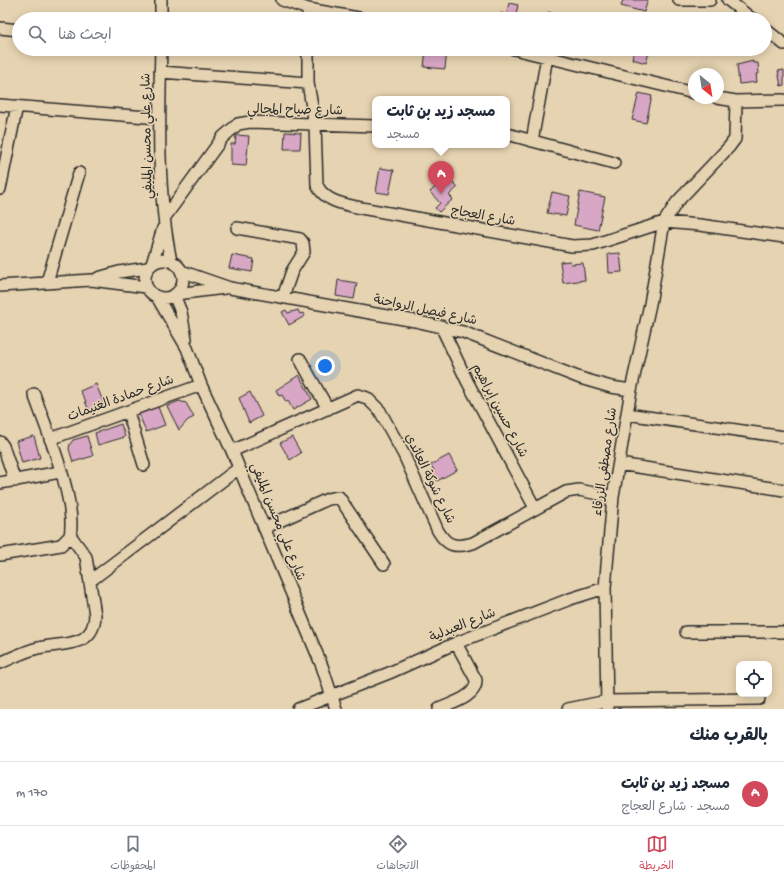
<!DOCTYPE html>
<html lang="ar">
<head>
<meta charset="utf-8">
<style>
  body { margin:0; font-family:"Gochi Hand","Playpen Sans Arabic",sans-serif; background:#f6f6f7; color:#1f2937; direction:rtl }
  .controls { position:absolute; right:12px; bottom:12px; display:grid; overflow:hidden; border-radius:8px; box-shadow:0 2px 10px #0003 }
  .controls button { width:36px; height:36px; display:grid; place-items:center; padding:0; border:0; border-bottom:1px solid #e0e1e3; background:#fff; color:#1f2937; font:20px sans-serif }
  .compass { position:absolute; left:688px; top:68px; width:36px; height:36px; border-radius:50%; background:#fff; box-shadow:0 2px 10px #0003; rotate:150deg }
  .you { position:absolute; left:325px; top:366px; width:14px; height:14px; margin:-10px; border:3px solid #fff; border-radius:50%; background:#1a73e8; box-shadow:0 0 0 6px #1a73e833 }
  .badge { display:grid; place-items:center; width:26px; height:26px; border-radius:50%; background:#d1495b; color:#fff; font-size:13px; font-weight:700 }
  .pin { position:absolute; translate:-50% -33px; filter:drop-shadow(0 1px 2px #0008) }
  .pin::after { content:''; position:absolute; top:21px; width:14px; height:12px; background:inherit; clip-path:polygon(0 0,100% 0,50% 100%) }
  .popup { position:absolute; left:372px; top:96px; width:138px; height:52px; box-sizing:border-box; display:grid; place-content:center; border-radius:8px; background:#fff; filter:drop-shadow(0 1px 3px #0005); font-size:13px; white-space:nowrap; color:#747a83 }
  .popup b { font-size:15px; color:#1f2937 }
  .popup::after { content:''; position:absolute; left:50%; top:100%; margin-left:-8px; border:8px solid transparent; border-top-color:#fff }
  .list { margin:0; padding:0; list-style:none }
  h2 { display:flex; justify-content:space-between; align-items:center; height:52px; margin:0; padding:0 16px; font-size:17px }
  h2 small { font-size:13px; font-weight:400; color:#747a83 }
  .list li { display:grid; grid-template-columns:26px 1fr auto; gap:12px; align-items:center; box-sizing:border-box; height:64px; padding:0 16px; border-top:1px solid #e0e1e3 }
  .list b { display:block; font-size:15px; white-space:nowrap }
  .list p { margin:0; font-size:13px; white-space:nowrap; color:#747a83 }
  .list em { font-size:13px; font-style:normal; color:#747a83 }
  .icon { flex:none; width:22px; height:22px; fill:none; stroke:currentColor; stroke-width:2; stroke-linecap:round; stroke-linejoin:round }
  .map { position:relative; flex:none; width:784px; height:709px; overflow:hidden; direction:ltr }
  .search { position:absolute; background:#fff; box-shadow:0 2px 10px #0003; left:12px; right:12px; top:12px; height:44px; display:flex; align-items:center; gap:10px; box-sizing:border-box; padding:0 14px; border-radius:22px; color:#747a83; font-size:15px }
  .sheet { height:116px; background:#fff }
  nav { display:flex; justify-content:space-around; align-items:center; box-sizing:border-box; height:56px; border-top:1px solid #e0e1e3; background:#fff; font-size:11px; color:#747a83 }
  nav a { display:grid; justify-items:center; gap:2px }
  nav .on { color:#d1495b }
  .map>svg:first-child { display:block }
  .building { fill:#d8a7c5; stroke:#2b2b2b }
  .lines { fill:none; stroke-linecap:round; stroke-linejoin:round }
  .minor-casing { stroke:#2b2b2b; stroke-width:14 }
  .minor { stroke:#e6d3b1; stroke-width:11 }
  .labels { text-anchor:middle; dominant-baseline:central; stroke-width:3; stroke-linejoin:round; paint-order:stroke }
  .street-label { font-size:13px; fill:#2b2b2b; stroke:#e6d3b1 }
</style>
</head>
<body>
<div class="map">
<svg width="784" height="709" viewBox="0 0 784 709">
  <rect width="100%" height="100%" fill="#e6d3b1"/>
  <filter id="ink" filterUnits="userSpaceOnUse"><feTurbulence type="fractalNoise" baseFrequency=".025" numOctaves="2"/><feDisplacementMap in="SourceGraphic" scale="8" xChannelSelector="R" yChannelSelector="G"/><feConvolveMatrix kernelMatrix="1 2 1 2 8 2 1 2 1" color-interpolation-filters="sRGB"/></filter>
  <g filter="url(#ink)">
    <path class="building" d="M623,0H648L644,12L621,6Z
      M509,3L518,5L515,19H499L501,13L506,15Z
      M548,12L562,16L561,19H546Z
      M281,15L300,16V19H281Z
      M426,49L447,50L445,69L424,67Z
      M634,49H650L646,63L632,59Z
      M753,61V63H758L759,74H756L757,82L739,84L737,65Z
      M784,70V85L781,86L778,71Z
      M639,93L652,96L646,123L632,120Z
      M285,132L301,133L300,149H284Z
      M236,135L249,136L246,166L231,165V144H235Z
      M380,168L394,170L389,194L376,192Z
      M447,176L458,187L449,195L453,199L439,212L435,208L440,203L430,192Z
      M552,192L570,196L566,216L547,213Z
      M580,192L605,197L598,230L574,225Z
      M620,253L622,272L609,273L608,254Z
      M232,255L254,259L252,272L229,268Z
      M570,261L571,264L583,263L585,280L563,283L560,262Z
      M338,280L357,283L354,299L336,296Z
      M286,310L288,313L298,310L300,314L303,313L305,316L289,325L282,312Z
      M299,375L312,399L293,410L288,401L286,402L282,395L279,396L276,390Z
      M96,384L104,404L89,411L85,401H86L80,391Z
      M250,392L262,416L249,423L239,398Z
      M179,401L186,403L194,417L188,420L179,430L167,406Z
      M158,407L165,425L146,432L139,414Z
      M121,424L125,437L98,445L95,433Z
      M34,436L40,458L22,463L16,441Z
      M87,436L93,456L73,462L69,449L70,444L73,440Z
      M292,437L301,453L290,460L280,443Z
      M449,455L457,470L437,481L432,471L434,470L431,465Z"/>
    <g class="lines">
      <defs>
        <path id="minor" d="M282,0L308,9L364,19
          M679,0H710
          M728,0L752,19
          M161,19V0
          M308,19V9
          M0,28L19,30
          M765,29L784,44
          M161,49C159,117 157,195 171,261
          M308,49V83L315,125L317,185C325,202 344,204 361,208L572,246L593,245L664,222L700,225L784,237
          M514,49L694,93
          M160,72L308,83
          M717,98L736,101L784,100
          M0,105L159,118
          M507,134L614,163
          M532,141L547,57
          M0,189L17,106
          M165,217L223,137L238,124L250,122L375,126
          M237,228L300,239L303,243L304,252L292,271L283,297
          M145 279a19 19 0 1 1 38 0a19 19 0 1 1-38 0Z
          M152,264L163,228
          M181,271L230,288L415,321L463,332L580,378L611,387L631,390
          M98,278L119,272L148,268
          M47,282L79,173
          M0,286L91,280L146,287
          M176,294L225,288
          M174,295L181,312L186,339
          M157,297L187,348L201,385L232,451L322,666L336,709
          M441,326L467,381L535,508
          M300,359L328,409
          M128,412L144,465
          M627,414L784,437
          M50,439L201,385
          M0,442L3,446L15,481
          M232,451L358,395L367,398L380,411L404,455L438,531C447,546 455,548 473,543L566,492L579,490L613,497
          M619,464L784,490
          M0,483L60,472
          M264,528L328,499L339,497L384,564
          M0,555L61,545L70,536C77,500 47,431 34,394
          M90,581L239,468
          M686,632H784
          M0,663C12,658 25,651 38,648C62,642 94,649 95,615L86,557L70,535
          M298,709L389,673L456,643L570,599L605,588
          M439,709C452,703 477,697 476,680L456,643
          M568,709L607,701L759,699
          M607,709L605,588L613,497L631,390L650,304L664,222L677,202L729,147L735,139L736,101"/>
      </defs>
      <use href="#minor" class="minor-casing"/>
      <use href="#minor" class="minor"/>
    </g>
  </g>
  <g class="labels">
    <g class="street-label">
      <text transform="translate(295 111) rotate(1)">شارع صياح المجالي</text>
      <text transform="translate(148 136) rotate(-91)">شارع علي محسن المليفي</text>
      <text transform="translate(483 217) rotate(10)">شارع العجاج</text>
      <text transform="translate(425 311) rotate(12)">شارع فيصل الرواحنة</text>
      <text transform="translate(121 399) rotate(-20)">شارع حمادة الغنيمات</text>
      <text transform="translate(499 411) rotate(62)">شارع حسين إبراهيم</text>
      <text transform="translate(606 462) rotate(-82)">شارع مصطفى الزرقاء</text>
      <text transform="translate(429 479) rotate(64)">شارع شوكة العائدي</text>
      <text transform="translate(277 522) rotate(68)">شارع علي محسن المليفي</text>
      <text transform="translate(463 626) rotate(-22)">شارع العبدلية</text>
    </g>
  </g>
</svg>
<div class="controls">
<button><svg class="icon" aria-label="locate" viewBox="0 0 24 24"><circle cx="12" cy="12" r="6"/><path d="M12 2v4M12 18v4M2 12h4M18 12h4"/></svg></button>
</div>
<svg class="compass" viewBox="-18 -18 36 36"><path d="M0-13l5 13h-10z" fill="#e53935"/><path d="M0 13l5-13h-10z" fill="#747a83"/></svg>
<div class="you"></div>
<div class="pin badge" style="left:441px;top:194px">A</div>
<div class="popup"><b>مسجد زيد بن ثابت</b>مسجد</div>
<div class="search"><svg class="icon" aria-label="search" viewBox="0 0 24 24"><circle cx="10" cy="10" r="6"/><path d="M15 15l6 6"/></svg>ابحث هنا</div>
</div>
<section class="sheet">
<h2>بالقرب منك<small></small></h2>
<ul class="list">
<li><span class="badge">A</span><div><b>مسجد زيد بن ثابت</b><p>مسجد · شارع العجاج</p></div><em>170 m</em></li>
</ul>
</section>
<nav>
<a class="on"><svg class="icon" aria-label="map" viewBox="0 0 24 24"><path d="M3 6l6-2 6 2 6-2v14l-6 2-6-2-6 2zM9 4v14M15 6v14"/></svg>الخريطة</a>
<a><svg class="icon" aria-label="directions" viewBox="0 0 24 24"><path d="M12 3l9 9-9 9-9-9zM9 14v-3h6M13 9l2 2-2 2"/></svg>الاتجاهات</a>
<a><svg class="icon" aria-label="saved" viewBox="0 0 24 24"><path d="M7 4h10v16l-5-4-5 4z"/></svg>المحفوظات</a>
</nav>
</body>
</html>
